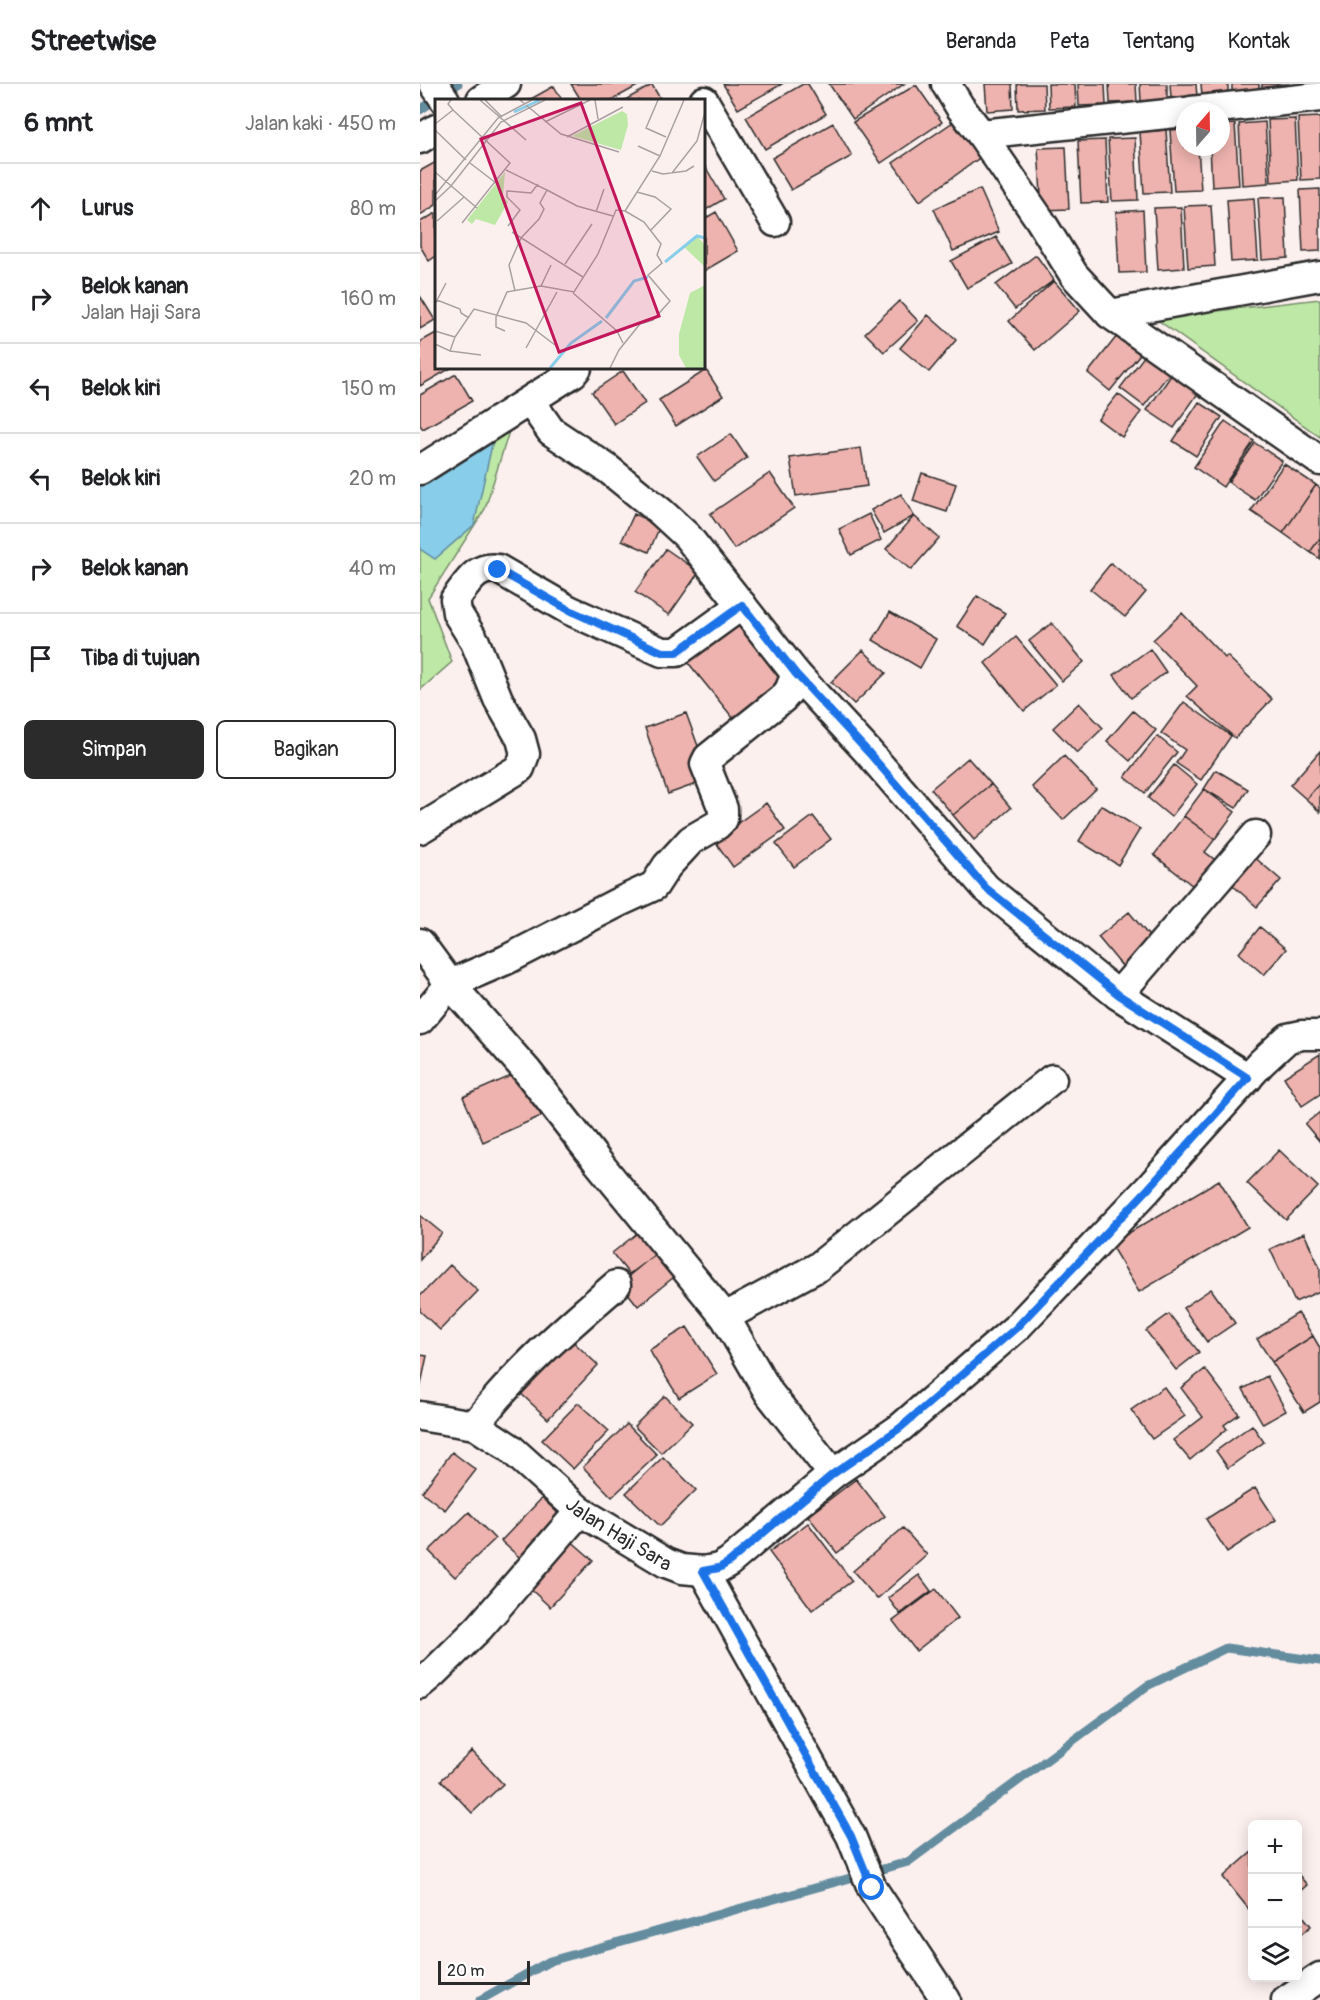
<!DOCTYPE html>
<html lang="id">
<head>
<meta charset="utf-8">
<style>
  body { margin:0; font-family:Pangolin,sans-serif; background:#f2f2f2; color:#202124 }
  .controls { position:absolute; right:18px; bottom:18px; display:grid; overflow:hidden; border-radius:9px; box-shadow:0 3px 15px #0003 }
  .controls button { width:54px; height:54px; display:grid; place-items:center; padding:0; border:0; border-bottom:2px solid #e0e0e0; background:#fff; color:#202124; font:30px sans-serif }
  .compass { position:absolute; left:756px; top:18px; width:54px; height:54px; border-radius:50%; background:#fff; box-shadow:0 3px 15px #0003; rotate:20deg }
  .scale { position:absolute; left:18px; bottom:15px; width:92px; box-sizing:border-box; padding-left:6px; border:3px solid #2b2b2b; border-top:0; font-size:16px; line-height:21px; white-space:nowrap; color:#2b2b2b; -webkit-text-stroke:4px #fff; paint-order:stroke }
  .stop { position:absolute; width:18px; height:18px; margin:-14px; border:4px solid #1a73e8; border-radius:50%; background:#fff }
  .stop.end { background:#1a73e8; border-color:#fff; box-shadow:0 2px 6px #0008 }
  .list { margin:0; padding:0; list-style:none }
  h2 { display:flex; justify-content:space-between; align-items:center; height:78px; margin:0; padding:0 24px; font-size:26px }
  h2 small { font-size:20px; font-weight:400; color:#757577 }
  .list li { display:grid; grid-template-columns:39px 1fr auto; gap:18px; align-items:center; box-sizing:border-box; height:90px; padding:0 24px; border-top:2px solid #e0e0e0 }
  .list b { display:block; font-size:22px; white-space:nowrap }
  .list p { margin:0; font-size:20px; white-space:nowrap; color:#757577 }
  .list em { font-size:20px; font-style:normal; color:#757577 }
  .actions { display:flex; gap:12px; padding:18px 24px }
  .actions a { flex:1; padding:14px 0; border:2px solid #2b2b2b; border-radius:9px; text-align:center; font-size:21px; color:#2b2b2b }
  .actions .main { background:#2b2b2b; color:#fff }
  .icon { flex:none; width:33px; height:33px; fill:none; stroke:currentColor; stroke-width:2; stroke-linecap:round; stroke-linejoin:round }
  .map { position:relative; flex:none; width:900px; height:1916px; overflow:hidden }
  header { display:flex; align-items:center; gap:36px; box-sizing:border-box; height:84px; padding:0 30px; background:#fff; border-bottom:2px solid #e0e0e0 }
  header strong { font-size:28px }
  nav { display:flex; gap:33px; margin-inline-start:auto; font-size:21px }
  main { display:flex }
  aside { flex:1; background:#fff }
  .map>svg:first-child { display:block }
  .green { fill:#bde8a5; stroke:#748a68; stroke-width:1.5 }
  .water { fill:#88cdea; stroke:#638c9e; stroke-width:1.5 }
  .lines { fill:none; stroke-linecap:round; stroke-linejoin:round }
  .stream { stroke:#638c9e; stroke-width:9 }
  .building { fill:#eeb3ae; stroke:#2b2b2b; stroke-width:1.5 }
  .street-casing { stroke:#2b2b2b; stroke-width:33 }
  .street { stroke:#fff; stroke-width:28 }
  .route { stroke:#1a73e8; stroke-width:8 }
  .labels { text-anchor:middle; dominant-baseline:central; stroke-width:4.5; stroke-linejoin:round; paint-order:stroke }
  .street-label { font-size:20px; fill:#2b2b2b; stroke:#fff }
  .inset-river { fill:none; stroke:#88cdea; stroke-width:3 }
  .inset-road { fill:none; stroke:#a8a1a1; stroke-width:1.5 }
  .view { fill:#c2185b; fill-opacity:0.15; stroke:#c2185b; stroke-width:3 }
  .inset-edge { fill:none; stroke:#2b2b2b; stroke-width:3 }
</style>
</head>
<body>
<header>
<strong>Streetwise</strong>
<nav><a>Beranda</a><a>Peta</a><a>Tentang</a><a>Kontak</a></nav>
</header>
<main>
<aside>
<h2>6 mnt<small>Jalan kaki · 450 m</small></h2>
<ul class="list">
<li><svg class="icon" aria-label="ahead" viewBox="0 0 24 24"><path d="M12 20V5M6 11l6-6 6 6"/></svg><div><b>Lurus</b></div><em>80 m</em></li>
<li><svg class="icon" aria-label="right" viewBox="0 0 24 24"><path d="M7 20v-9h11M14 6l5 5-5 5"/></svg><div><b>Belok kanan</b><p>Jalan Haji Sara</p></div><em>160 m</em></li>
<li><svg class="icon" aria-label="left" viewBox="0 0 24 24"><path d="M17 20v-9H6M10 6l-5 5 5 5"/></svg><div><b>Belok kiri</b></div><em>150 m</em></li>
<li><svg class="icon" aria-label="left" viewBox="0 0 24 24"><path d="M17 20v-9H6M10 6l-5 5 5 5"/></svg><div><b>Belok kiri</b></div><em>20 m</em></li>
<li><svg class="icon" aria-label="right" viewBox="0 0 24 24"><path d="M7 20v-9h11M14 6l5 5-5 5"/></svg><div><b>Belok kanan</b></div><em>40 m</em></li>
<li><svg class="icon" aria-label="arrive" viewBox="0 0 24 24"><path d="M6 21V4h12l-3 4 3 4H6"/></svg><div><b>Tiba di tujuan</b></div></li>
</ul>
<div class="actions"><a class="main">Simpan</a><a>Bagikan</a></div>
</aside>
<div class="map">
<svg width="900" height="1916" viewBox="0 0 900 1916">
  <rect width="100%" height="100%" fill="#fcf0ef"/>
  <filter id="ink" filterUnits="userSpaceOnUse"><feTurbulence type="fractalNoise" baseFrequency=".0167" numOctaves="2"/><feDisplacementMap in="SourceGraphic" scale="12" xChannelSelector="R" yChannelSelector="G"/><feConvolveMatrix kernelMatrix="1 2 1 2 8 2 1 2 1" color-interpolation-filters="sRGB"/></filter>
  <g filter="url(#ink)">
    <path class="green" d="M900,215V353L735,234Z
      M94,331L65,425L8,514L32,578L0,606V465L74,353Z"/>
    <path class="water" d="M74,352L54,441L15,475L0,465V397Z"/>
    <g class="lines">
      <path class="stream" d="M0,26L38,0
        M60,1916L130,1877L488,1778L727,1602L806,1564L900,1577"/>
    </g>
    <path class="building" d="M151,0H221L192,16H161Z
      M303,0H362L318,25Z
      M383,0H388L406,30L345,65L326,33Z
      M409,0H484L433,35Z
      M565,0H592L593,25L567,27Z
      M597,0H624L625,25L598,26Z
      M628,0H655L656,23L629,24Z
      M658,0H685L686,21L659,22Z
      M689,0H716L717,18L690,19Z
      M720,0H747V15L721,17Z
      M750,0H776L777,13L751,14Z
      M781,0H808V10L782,12Z
      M812,0H839V6L812,7Z
      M842,0H869V3L842,5Z
      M232,1L241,16H205Z
      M496,1L522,38L461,79L433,38Z
      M134,2L142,16H109Z
      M900,33V95L881,96L878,34Z
      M875,35L878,96L851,98L848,36Z
      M536,36L562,72L500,117L473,79Z
      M845,38L849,99L822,101L819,40Z
      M413,39L432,72L371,106L352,74Z
      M815,40L819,101L792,103L790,63H801V41Z
      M765,45V63H778L781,106L754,107L750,46Z
      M746,46L750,108L724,109L720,48Z
      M715,54L718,116L692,117L688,55Z
      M685,56L688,118L661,119L658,57Z
      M646,63L649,125L622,126L618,64Z
      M16,78V121L0,131V87Z
      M285,82L304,115L284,127V83Z
      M560,105L579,148L533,167L514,125Z
      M900,105V167L883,168L880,106Z
      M865,113L868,174L842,176L838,114Z
      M834,114L838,176L811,178L807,116Z
      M791,121L795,182L768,184L764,122Z
      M761,123L764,184L738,186L734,124Z
      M723,126L726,188L699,189L696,128Z
      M296,128L318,167L284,187V135Z
      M16,129V172L9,177L0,162V138Z
      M576,153L592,180L547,204L531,177Z
      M616,171L634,196L595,225L576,201Z
      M634,197L660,227L615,266L589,237Z
      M0,212L15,236L0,245Z
      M479,217L498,237L464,268L445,249Z
      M508,231L536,256L509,288L480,264Z
      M16,249V284H31L0,302V258Z
      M697,252L720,270L690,307L668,289Z
      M725,271L749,290L724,322L700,304Z
      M286,286L303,312L256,342L239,316Z
      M203,287L225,319L194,340L172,308Z
      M36,290L52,317L3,345L0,341V311Z
      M752,290L779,308L754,344L727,326Z
      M698,310L721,328L702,353L678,335Z
      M779,318L802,333L776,372L753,357Z
      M805,337L834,357L803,403L774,383Z
      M311,350L327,374L294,397L277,373Z
      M835,359L862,377L835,416L808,398Z
      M441,364L447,402L376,412L370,374Z
      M864,380L896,401L863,449L831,427Z
      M350,389L374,424L314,465L290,430Z
      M502,389L536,400L527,428L493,417Z
      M896,401L900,404V454L890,468L863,449Z
      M481,410L494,432L464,449L451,426Z
      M214,430L240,442L229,468L202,456Z
      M449,430L461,456L431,471L419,445Z
      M494,432L519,454L491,486L466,465Z
      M900,454V475L890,468Z
      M246,465L279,488L249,531L215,508Z
      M691,479L726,508L705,533L670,505Z
      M557,512L585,529L565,560L537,542Z
      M316,528L371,596L317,639L262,571Z
      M470,528L516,555L500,584L453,556Z
      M762,529L805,574L807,572L852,615L815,654L767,612L777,602L733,556Z
      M632,539L664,578L642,597L609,557Z
      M596,553L636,601L604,627L565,579Z
      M730,565L746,588L711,614L694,591Z
      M443,566L466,589L434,620L411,598Z
      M764,618L811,652L781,696L756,679L765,666L741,649Z
      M659,619L683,644L657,669L633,644Z
      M713,627L736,646L710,677L687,657Z
      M266,629L290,695L248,710L225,644Z
      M737,652L757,668L725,709L705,693Z
      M900,667V699L886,715L870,701Z
      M644,672L676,705L643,736L612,703Z
      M548,674L571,700L533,731L511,705Z
      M754,681L777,700L751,733L728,714Z
      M796,686L828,705L816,724L784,705Z
      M900,699V728L886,715Z
      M571,700L591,724L554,756L533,731Z
      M784,705L815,728L795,755L764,732Z
      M346,719L365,746L313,783L294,756Z
      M681,721L720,745L698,781L659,757Z
      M393,732L411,755L374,783L356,760Z
      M764,732L795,755L785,768L799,779L778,806L734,771Z
      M833,772L861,796L837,823L810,799Z
      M709,828L733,857L702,882L678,853Z
      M840,843L866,865L844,891L819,869Z
      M900,970V1010L882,1022L864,993Z
      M102,987L121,1032L63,1058L43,1013Z
      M900,1028V1058L885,1040Z
      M859,1066L898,1103L866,1136L827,1099Z
      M799,1096L828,1143L719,1208L690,1160Z
      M0,1131L22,1149L0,1176Z
      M220,1147L237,1169L209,1190L192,1169Z
      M884,1149L900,1184V1207L875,1218L850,1165Z
      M240,1166L259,1189L218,1222L200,1199Z
      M30,1181L58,1207L20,1246L0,1227V1212Z
      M791,1205L815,1239L787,1258L763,1224Z
      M878,1229L893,1252L852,1278L837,1255Z
      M749,1230L779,1268L756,1286L726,1247Z
      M267,1243L297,1290L259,1314L229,1266Z
      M146,1251L178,1281L128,1335L96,1305Z
      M893,1252L900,1264V1318L884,1328L852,1278Z
      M0,1271L7,1272L0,1305Z
      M785,1285L819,1330L804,1341L807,1345L770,1376L753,1356L783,1333L761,1304Z
      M847,1292L866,1327L843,1340L823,1305Z
      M744,1303L765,1332L732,1355L711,1326Z
      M245,1312L272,1339L241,1369L214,1342Z
      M158,1319L189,1347L153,1385L122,1356Z
      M207,1340L237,1371L192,1413L163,1383Z
      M832,1341L844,1358L808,1384L796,1367Z
      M32,1368L56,1386L25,1426L2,1408Z
      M243,1373L276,1406L240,1442L206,1409Z
      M436,1395L465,1432L417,1469L388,1432Z
      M835,1404L856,1436L807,1468L786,1435Z
      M122,1414L146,1437L106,1479L81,1457Z
      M49,1428L75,1455L35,1493L9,1467Z
      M388,1439L432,1497L392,1526L349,1468Z
      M483,1444L507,1471L457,1515L433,1487Z
      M149,1455L173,1476L130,1523L106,1501Z
      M499,1491L511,1507L480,1530L468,1514Z
      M516,1505L538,1534L496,1567L473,1537Z
      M52,1667L83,1700L52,1729L21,1696Z
      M832,1768V1829L803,1793Z
      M878,1790L887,1801L878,1809Z
      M878,1826L891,1842L878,1853Z"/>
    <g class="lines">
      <defs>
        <g id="street">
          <path d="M14,0L25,16"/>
          <path d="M526,0L540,23L561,50L620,136L654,191L690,230L900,377"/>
          <path d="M61,16L86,0"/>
          <path d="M284,17L355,138"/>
          <path d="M771,27L900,13"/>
          <path d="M561,50L765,28"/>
          <path d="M0,55L16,45"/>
          <path d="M690,230L900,192"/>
          <path d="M0,386L153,289L157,284"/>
          <path d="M376,590L449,669L566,804L698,911L828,994"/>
          <path d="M0,745L100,684L105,670L101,655L78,615L55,558L37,529L35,515C48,499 56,481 78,485L149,526L242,568H257L322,521"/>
          <path d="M0,859L30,900L107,987L177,1077L305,1233L349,1309L413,1390"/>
          <path d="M698,911L836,751"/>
          <path d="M0,936L30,900L86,876L199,818L234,802L247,782L271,756L297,741L303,735V725L285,680L288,674L363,614L369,607L376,590L267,452L241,428L188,385L131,347L117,327L114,314"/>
          <path d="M305,1233L398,1183L632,995"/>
          <path id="s1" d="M0,1332L55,1341L90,1364L160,1427L246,1479L262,1485L283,1487L299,1484L309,1478L413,1390L480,1344L596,1244L728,1105L841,979L868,954L882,951H900"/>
          <path d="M55,1341C95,1288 146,1244 196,1201"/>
          <path d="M283,1487L431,1752L452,1804L526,1916"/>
          <path d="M0,1600L13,1589L59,1544L160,1427"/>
          <path d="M866,1916L900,1893"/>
        </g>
      </defs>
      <use href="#street" class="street-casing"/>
      <use href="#street" class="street"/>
    </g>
  </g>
  <g class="lines" filter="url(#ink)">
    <path class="route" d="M78,486L149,526L242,568H257L322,521L376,590L449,669L566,804L699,911L828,994L728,1105L596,1244L480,1344L413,1390L309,1478L299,1484L283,1487L431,1752L452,1804"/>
  </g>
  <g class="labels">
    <g class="street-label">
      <text stroke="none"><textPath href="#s1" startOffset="237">Jalan Haji Sara</textPath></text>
    </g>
  </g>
  <g transform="translate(15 15)">
    <rect width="270" height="270" fill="#fcf0ef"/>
    <path d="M187,12L192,15L193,26L186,51L137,37ZM70,73L68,97L73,103L60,126L41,120L37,125L32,121ZM262,137L270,146V168L249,148ZM270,186V269H251L244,256V235L255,194Z" fill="#bde8a5"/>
    <path class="inset-river" d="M79,13L105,1M230,163L262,137L270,139M171,219L199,182L213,178M115,269L136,244L167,222"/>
    <path class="inset-road" d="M16,1L13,5L18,11L75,64L27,124M45,1L91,41M50,1L67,18M85,1L126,35L184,53M160,1L163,20M223,1L211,29L231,38M110,23L155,1M0,25L18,11M0,31L31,61M132,38L188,8M203,47L225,57M35,64L61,84M71,71L112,91L105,104L109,110L104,120L86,139L74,166L80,192M217,72L228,75L251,72L259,67M0,73L42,109M237,74L262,42L270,13M112,91L142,107L178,117M202,93L220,98L236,110L215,132M0,96L63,19L97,1M0,102L16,87L66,23L110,1M190,112L225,57L249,1M161,113L169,90M2,122L29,98M73,127L85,111L72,98V92L96,94L103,85M77,133L148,178M130,165L157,125M106,187L116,166M138,194L182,232L188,244M2,201L25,210L26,214L34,219M0,205L11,184M0,232L20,238L39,210L91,224L120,246M70,232L61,228V218L72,193L106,187L139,193L163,155L181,111L190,112M0,245L15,252L20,238M91,249L122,193M15,252L46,256M175,269L184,251L205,225L218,221L235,202L213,176L227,164L222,156L226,145L209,123L190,112"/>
    <path class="view" d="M146,4L224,217L124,253L46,40Z"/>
    <rect width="270" height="270" class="inset-edge"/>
  </g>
</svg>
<div class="controls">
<button>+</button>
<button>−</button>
<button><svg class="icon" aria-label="layers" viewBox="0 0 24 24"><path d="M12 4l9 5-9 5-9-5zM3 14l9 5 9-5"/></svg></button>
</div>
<svg class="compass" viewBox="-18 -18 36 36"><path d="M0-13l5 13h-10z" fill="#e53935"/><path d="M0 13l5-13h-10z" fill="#757577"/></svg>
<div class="scale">20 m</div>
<div class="stop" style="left:452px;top:1804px"></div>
<div class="stop end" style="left:78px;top:486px"></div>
</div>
</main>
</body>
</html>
